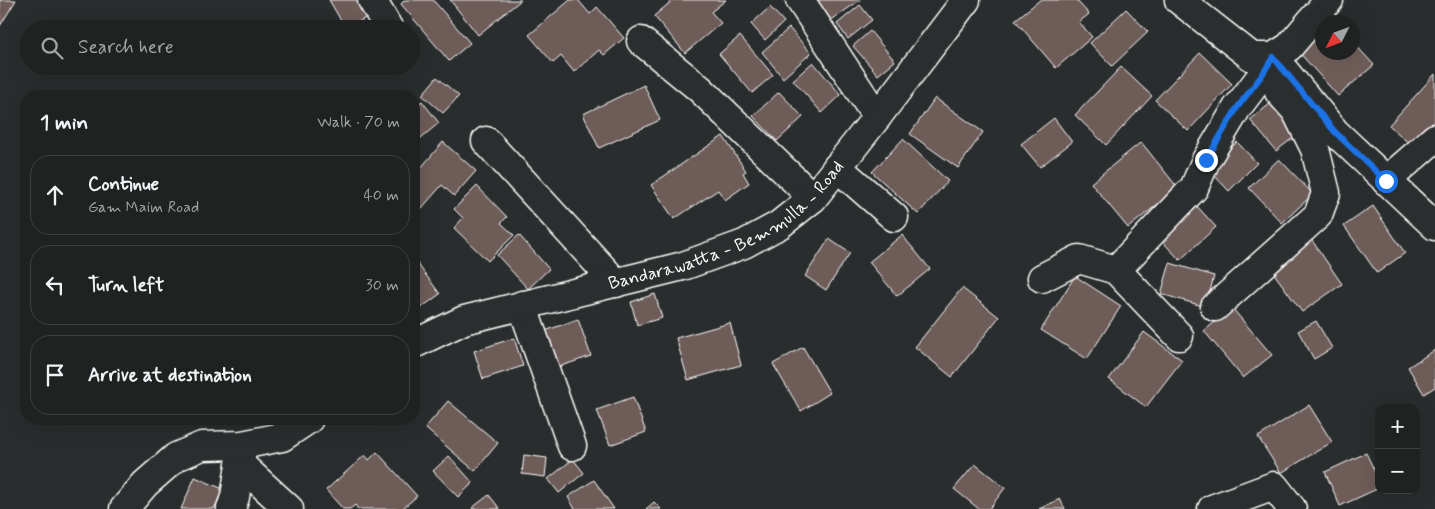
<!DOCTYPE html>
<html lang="en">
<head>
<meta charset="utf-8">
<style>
  body { margin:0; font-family:Mynerve,sans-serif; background:#282a2a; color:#f1f3f6 }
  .controls { position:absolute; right:15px; bottom:15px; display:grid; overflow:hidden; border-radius:10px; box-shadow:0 5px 20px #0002 }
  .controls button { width:45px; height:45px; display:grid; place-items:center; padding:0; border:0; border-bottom:1px solid #3d3f40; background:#202222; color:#f1f3f6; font:25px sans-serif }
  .compass { position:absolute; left:1315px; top:15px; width:45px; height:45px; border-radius:50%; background:#202222; box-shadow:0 5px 20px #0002; rotate:228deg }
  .stop { position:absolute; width:15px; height:15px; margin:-11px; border:4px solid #1a73e8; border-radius:50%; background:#fff }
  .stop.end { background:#1a73e8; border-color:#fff; box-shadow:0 1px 5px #0008 }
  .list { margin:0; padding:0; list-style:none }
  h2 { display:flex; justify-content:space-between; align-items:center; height:65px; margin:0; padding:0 20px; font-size:21px }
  h2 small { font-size:16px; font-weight:400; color:#a2a4a5 }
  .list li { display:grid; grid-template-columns:32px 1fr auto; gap:15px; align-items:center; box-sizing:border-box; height:80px; margin:0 10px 10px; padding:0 10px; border:1px solid #3d3f40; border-radius:20px }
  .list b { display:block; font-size:19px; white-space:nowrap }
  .list p { margin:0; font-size:16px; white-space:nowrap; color:#a2a4a5 }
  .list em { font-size:16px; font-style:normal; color:#a2a4a5 }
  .icon { flex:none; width:28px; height:28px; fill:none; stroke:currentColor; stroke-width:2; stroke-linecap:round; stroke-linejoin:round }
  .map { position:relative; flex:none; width:1435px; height:509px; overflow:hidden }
  .search { position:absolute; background:#202222; box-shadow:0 5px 20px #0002; left:20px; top:20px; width:400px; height:55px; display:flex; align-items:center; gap:12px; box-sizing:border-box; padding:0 18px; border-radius:28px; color:#a2a4a5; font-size:19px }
  .panel { position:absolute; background:#202222; box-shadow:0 5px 20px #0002; left:20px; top:90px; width:400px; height:335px; border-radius:20px }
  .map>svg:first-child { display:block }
  .building { fill:#6e5c59; stroke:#fff }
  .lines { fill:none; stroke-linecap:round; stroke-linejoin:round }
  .minor-casing { stroke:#fff; stroke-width:31 }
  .tertiary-casing { stroke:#fff; stroke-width:31 }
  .minor { stroke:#2a2d2e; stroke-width:28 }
  .tertiary { stroke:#2a2d2e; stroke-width:28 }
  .route { stroke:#1a73e8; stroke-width:6 }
  .labels { text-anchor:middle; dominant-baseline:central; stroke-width:4; stroke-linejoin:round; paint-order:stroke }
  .street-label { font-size:18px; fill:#fff; stroke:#2a2d2e }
</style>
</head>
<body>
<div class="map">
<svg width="1435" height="509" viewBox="0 0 1435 509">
  <rect width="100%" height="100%" fill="#2a2d2e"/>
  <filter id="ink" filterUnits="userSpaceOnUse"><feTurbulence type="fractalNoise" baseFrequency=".02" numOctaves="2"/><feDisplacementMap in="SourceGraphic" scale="10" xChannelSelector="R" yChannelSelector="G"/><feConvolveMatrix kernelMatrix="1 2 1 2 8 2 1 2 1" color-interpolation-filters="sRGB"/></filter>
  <g filter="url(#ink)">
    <path class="building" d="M0,0H16L0,26Z
      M329,0H364L372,14L346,29Z
      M405,0H433L470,43L449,61L401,4Z
      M450,0H521L478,35Z
      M570,0H578L590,14L597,7L624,38L604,55L599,50L574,72L561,56L553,63L529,35Z
      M673,0H726L711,12L721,23L685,53L654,16Z
      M815,0H860L830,21Z
      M1040,0H1076L1089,14L1079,22L1092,37L1056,68L1015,20Z
      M860,5L872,20L848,39L837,24Z
      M770,7L784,22L765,40L751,24Z
      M1126,9L1148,32L1112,66L1090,43Z
      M1322,27V52H1352V41L1374,65L1338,96L1297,50Z
      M789,28L811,53L783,78L762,52Z
      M870,31L895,61L878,75L853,46Z
      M740,36L773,75L752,93L719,54Z
      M1200,53L1232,84L1188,131L1155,100Z
      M813,62L841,95L822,113L793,80Z
      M1121,67L1152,96L1106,145L1075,115Z
      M1435,74V130L1416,150L1389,125Z
      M437,77L459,96L443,113L422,95Z
      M644,85L660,120L599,148L583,114Z
      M779,92L803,117L777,141L753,116Z
      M935,98L983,132L958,168L910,134Z
      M422,101L439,123L416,142L414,139V108Z
      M1271,103L1297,135L1276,151L1250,120Z
      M1054,118L1072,142L1040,167L1021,144Z
      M723,136L746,171L743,173L749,183L725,200L718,190L674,219L651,185Z
      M903,139L948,181L918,214L872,172Z
      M443,142L476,171L454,196L442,185L421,209L414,202V176Z
      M1141,142L1178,188L1128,228L1091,183Z
      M1237,142L1257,163L1229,191L1209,170Z
      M1279,159L1313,194L1282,223L1249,188Z
      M477,186L507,217L501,223L514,235L488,261L454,228L463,218L454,209Z
      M1195,204L1216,227L1180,260L1158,237Z
      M1373,206L1405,253L1377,273L1344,226Z
      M519,235L549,269L528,289L497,255Z
      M902,235L930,269L897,296L869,262Z
      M829,239L850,253L826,290L805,276Z
      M1311,239L1342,284L1302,312L1270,268Z
      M414,259L440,294L414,313Z
      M1170,263L1214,276L1206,307L1161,294Z
      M1075,276L1121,306L1087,359L1041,330Z
      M962,288L999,317L952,377L915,347Z
      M655,294L662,318L637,325L631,302Z
      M1232,308L1272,355L1243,378L1204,331Z
      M578,319L591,356L558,367L545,331Z
      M1316,321L1332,348L1314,359L1298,331Z
      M730,323L741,365L688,380L676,338Z
      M1144,332L1182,360L1146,407L1109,379Z
      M514,338L523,366L483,379L474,351Z
      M803,347L830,393L801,411L773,364Z
      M1435,350V387L1424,394L1408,367Z
      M633,397L646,432L610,445L597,410Z
      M448,401L498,443L475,471L425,428Z
      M1309,405L1332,442L1281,473L1258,437Z
      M377,452L417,496L402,509H358L355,505L350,509H343L326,490L365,455L369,460Z
      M1366,453L1379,480V488L1340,506L1325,472Z
      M524,455L547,458L545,477L522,474Z
      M449,456L473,483L458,497L433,471Z
      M573,459L584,473L559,493L548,479Z
      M975,464L1005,488L989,509H979L954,489Z
      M195,477L223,489L214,509H181Z
      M594,480L614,509H575L568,497Z
      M489,495L500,509H473L472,508Z
      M1060,499L1065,509H1039Z
      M654,502L661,509H646Z"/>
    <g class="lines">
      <defs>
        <path id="minor" d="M372,0L389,29
          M800,0L877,117
          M641,41L700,89L813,198
          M486,141L616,283
          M837,167L894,217
          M1386,181L1435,138
          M1042,278L1079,259L1116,270
          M522,305L572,446
          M1215,307L1318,215L1326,193L1315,149L1296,111L1279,92
          M1179,336L1116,270L1194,188L1206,160L1237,108L1262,75L1273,57L1335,132L1435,226
          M240,464L289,509
          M231,509L235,497L242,451
          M1212,509L1274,486L1292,509"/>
        <g id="tertiary">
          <path d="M1179,0L1252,57H1273L1289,47L1329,0"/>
          <path id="s1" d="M414,344L464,320L683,266L744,244L779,225L813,198L877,117L966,0"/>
          <path d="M124,509L145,484L176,457L202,446L242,445L282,437L309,419"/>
        </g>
      </defs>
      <use href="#minor" class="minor-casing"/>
      <use href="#tertiary" class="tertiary-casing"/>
      <use href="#minor" class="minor"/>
      <use href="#tertiary" class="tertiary"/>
    </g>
  </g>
  <g class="lines" filter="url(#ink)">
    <path class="route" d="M1206,160L1237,108L1262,75L1273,57L1335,132L1386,181"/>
  </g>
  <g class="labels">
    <g class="street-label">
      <text stroke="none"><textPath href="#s1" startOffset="339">Bandarawatta - Bemmulla - Road</textPath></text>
    </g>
  </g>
</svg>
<div class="controls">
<button>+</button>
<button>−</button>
</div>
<svg class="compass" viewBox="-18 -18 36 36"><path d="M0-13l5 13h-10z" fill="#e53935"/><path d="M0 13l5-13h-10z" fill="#a2a4a5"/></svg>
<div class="stop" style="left:1386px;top:181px"></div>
<div class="stop end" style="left:1206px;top:160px"></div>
<div class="search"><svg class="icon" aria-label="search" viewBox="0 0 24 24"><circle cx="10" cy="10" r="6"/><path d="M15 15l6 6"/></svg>Search here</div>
<section class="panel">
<h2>1 min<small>Walk · 70 m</small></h2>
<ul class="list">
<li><svg class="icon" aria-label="ahead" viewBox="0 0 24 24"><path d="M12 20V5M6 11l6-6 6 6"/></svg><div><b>Continue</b><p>Gam Maim Road</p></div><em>40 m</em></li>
<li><svg class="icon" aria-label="left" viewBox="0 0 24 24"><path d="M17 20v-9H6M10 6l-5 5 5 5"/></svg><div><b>Turn left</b></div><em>30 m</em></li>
<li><svg class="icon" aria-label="arrive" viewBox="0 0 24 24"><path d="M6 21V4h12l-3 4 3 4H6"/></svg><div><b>Arrive at destination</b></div></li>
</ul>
</section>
</div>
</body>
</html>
